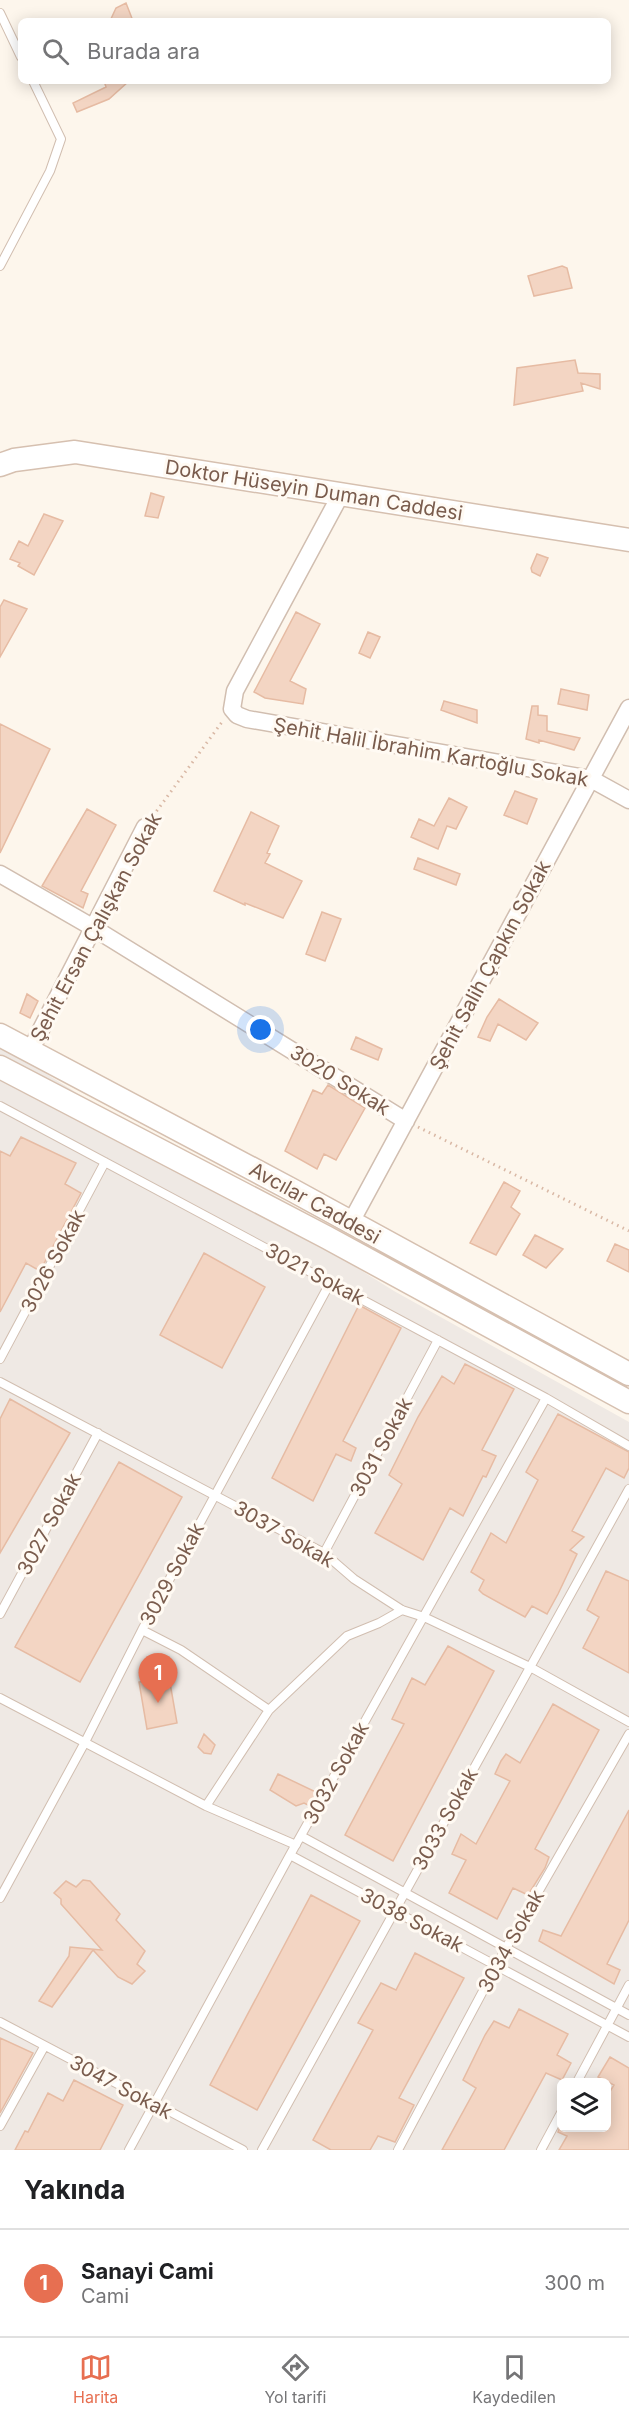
<!DOCTYPE html>
<html lang="tr">
<head>
<meta charset="utf-8">
<style>
  body { margin:0; font-family:Inter,sans-serif; background:#f6f6f6; color:#202124 }
  .controls { position:absolute; right:18px; bottom:18px; display:grid; overflow:hidden; border-radius:9px; box-shadow:0 3px 15px #0003 }
  .controls button { width:54px; height:54px; display:grid; place-items:center; padding:0; border:0; border-bottom:2px solid #e0e0e0; background:#fff; color:#202124; font:30px sans-serif }
  .you { position:absolute; left:261px; top:1030px; width:21px; height:21px; margin:-15px; border:4px solid #fff; border-radius:50%; background:#1a73e8; box-shadow:0 0 0 9px #1a73e833 }
  .badge { display:grid; place-items:center; width:39px; height:39px; border-radius:50%; background:#e76f51; color:#fff; font-size:20px; font-weight:700 }
  .pin { position:absolute; translate:-50% -50px; filter:drop-shadow(0 2px 3px #0008) }
  .pin::after { content:''; position:absolute; top:32px; width:21px; height:18px; background:inherit; clip-path:polygon(0 0,100% 0,50% 100%) }
  .list { margin:0; padding:0; list-style:none }
  h2 { display:flex; justify-content:space-between; align-items:center; height:78px; margin:0; padding:0 24px; font-size:26px }
  h2 small { font-size:20px; font-weight:400; color:#757577 }
  .list li { display:grid; grid-template-columns:39px 1fr auto; gap:18px; align-items:center; box-sizing:border-box; height:108px; padding:0 24px; border-top:2px solid #e0e0e0 }
  .list b { display:block; font-size:22px; white-space:nowrap }
  .list p { margin:0; font-size:20px; white-space:nowrap; color:#757577 }
  .list em { font-size:20px; font-style:normal; color:#757577 }
  .icon { flex:none; width:33px; height:33px; fill:none; stroke:currentColor; stroke-width:2; stroke-linecap:round; stroke-linejoin:round }
  .map { position:relative; flex:none; width:629px; height:2150px; overflow:hidden }
  .search { position:absolute; background:#fff; box-shadow:0 3px 15px #0003; left:18px; right:18px; top:18px; height:66px; display:flex; align-items:center; gap:15px; box-sizing:border-box; padding:0 21px; border-radius:9px; color:#757577; font-size:22px }
  .sheet { height:186px; background:#fff }
  nav { display:flex; justify-content:space-around; align-items:center; box-sizing:border-box; height:84px; border-top:2px solid #e0e0e0; background:#fff; font-size:16px; color:#757577 }
  nav a { display:grid; justify-items:center; gap:3px }
  nav .on { color:#e76f51 }
  .map>svg:first-child { display:block }
  .industrial { fill:#efe9e4; fill-rule:evenodd }
  .building { fill:#f3d5c3; stroke:#e6bba3; stroke-width:1.5 }
  .lines { fill:none; stroke-linecap:round; stroke-linejoin:round }
  .service-casing { stroke:#d1beb0; stroke-width:10 }
  .minor-casing { stroke:#d1beb0; stroke-width:19 }
  .secondary-casing { stroke:#d6c0b0; stroke-width:25 }
  .path { stroke:#d9b8a5; stroke-width:3; stroke-dasharray:1.5 4.5; stroke-linecap:butt }
  .service { stroke:#fff; stroke-width:8 }
  .minor { stroke:#fff; stroke-width:16 }
  .secondary { stroke:#fff; stroke-width:22 }
  .labels { text-anchor:middle; dominant-baseline:central; stroke-width:6; stroke-linejoin:round; paint-order:stroke }
  .street-label { font-size:20px; fill:#7a5c4d; stroke:#fffaf3 }
</style>
</head>
<body>
<div class="map">
<svg width="629" height="2150" viewBox="0 0 629 2150">
  <rect width="100%" height="100%" fill="#fdf6ec"/>
  <path class="industrial" d="M0,1045L394,1291L629,1422V2150H0ZM562,2082H606V2128H562Z"/>
  <path class="building" d="M126,3L133,21H110L116,8Z
    M104,81H129L109,99L77,112L73,103L106,87Z
    M562,266L567,268L572,288L534,296L528,276Z
    M575,360L578,373L600,374V389L581,383L583,391L514,405L517,368Z
    M151,493L164,497L158,518L145,516Z
    M44,514L63,521L34,575L18,566L20,563L10,559L19,541L28,546Z
    M537,554L548,558L540,576L532,572L531,568Z
    M4,600L27,609L0,657V607Z
    M296,612L320,624L290,681L306,689L303,704L265,698L254,692Z
    M368,632L380,637L370,658L359,653Z
    M561,689L589,695L587,710L558,704Z
    M444,701L477,710V723L441,710Z
    M532,706H538V715L547,716V731L580,738L574,750L539,740V743L526,739Z
    M0,724L50,749L0,853Z
    M515,791L537,799L527,824L504,815Z
    M449,798L467,807L456,829L447,826L438,849L411,837L419,819L434,826Z
    M87,809L116,825L81,891L88,894L83,908L42,886Z
    M251,812L279,826L267,853L270,854L265,863L302,881L283,918L245,903V905L214,891Z
    M418,858L460,874L456,885L414,869Z
    M322,912L341,919L325,961L306,954Z
    M27,994L38,1001L30,1018L20,1013Z
    M499,999L538,1023L526,1040L498,1024L490,1041L478,1037L487,1017Z
    M356,1037L382,1049L378,1060L351,1049Z
    M328,1085L365,1108L336,1160L324,1154L317,1169L285,1151L313,1090L322,1094Z
    M21,1137L76,1163L65,1184L81,1193L40,1271L26,1263L0,1312V1151L10,1156Z
    M504,1182L520,1191L511,1207L520,1214L496,1255L470,1243Z
    M535,1235L563,1249L546,1268L523,1255Z
    M615,1244L629,1250V1272L607,1261Z
    M204,1253L265,1287L222,1368L160,1335Z
    M359,1305L401,1328L343,1441L356,1448L351,1461L336,1454L313,1501L272,1478Z
    M465,1364L514,1389L482,1450L496,1456L486,1477L483,1476L463,1516L450,1508L423,1560L375,1533L402,1484L389,1475L418,1417L442,1376L454,1384Z
    M10,1399L70,1433L0,1553V1419Z
    M558,1414L629,1452V1468L624,1478L606,1468L572,1531L584,1537L570,1550L577,1554L558,1594L547,1614L532,1606L525,1617L483,1594L479,1590L484,1580L471,1572L491,1533L506,1543L538,1480L526,1472Z
    M119,1462L182,1497L80,1682L15,1647Z
    M606,1571L629,1581V1673L583,1648L599,1617L587,1610Z
    M448,1646L494,1671L393,1861L345,1835L404,1724L392,1719L412,1678L425,1685Z
    M169,1677L177,1723L147,1729L139,1682Z
    M553,1704L599,1730L535,1849L549,1857L545,1868L528,1895L513,1888L497,1919L449,1893L466,1860L452,1854L461,1834L476,1844L510,1781L495,1774L501,1761L506,1754L520,1763Z
    M204,1734L215,1745L211,1754L204,1753L198,1747Z
    M278,1774L318,1793L310,1806L304,1803L296,1806L270,1790Z
    M629,1810V1920L607,1964L620,1970L614,1984L539,1941L543,1930L561,1936Z
    M83,1880L90,1881L120,1914L116,1920L145,1951L137,1964L145,1971L132,1984L118,1977L93,1950L52,2007L39,2001L69,1956L70,1947L102,1950L61,1904V1899L54,1893L66,1881L76,1887Z
    M311,1895L360,1921L257,2110L210,2085Z
    M415,1953L464,1978L399,2098L414,2105L395,2142L378,2136L370,2150H331L313,2140L373,2030L358,2023L381,1983L396,1990Z
    M519,2009L568,2034L557,2055L571,2063L562,2080L546,2073L504,2150H442L476,2088L463,2080L485,2035L494,2021L509,2028Z
    M0,2038L33,2053L0,2113Z
    M610,2057L629,2068V2150H559L567,2136L558,2132L560,2127H606V2098L614,2085L598,2077Z
    M74,2080L123,2105L100,2150H15L25,2131L28,2132L48,2093L63,2101Z"/>
  <g class="lines">
    <defs>
      <path id="service" d="M0,13L21,57
        M0,266L50,171L61,139L33,81
        M0,1106L546,1398L629,1446
        M0,1359L105,1162
        M0,1382L324,1553L354,1579L402,1610L424,1617L530,1667L629,1722
        M324,1553L438,1340
        M0,1614L98,1433
        M142,1630L181,1650L269,1710
        M0,1698L206,1806L296,1845
        M206,1806L269,1710L347,1636L379,1623L402,1610
        M301,1836L629,2015
        M290,1855L629,2037
        M0,1898L84,1744L142,1630L330,1283
        M0,2022L243,2150
        M577,2082L629,1985
        M0,2126L44,2047
        M129,2150L290,1855L546,1398
        M262,2150L629,1489
        M398,2150L506,1948L629,1734
        M541,2150L562,2111"/>
      <path id="minor" d="M341,494L235,691L232,709L237,715L247,719L591,779L629,800
        M0,874L92,927L406,1121
        M30,1051L145,827
        M351,1222L629,708"/>
      <path id="secondary" d="M0,465L14,460L75,452L629,540
        M0,1035L294,1191L629,1374
        M0,1067L326,1237L629,1402"/>
    </defs>
    <use href="#service" class="service-casing"/>
    <use href="#minor" class="minor-casing"/>
    <use href="#secondary" class="secondary-casing"/>
    <path class="path" d="M153,816L222,722
      M418,1127L629,1231"/>
    <use href="#service" class="service"/>
    <use href="#minor" class="minor"/>
    <use href="#secondary" class="secondary"/>
  </g>
  <g class="labels">
    <g class="street-label">
      <text transform="translate(314 490) rotate(9)">Doktor Hüseyin Duman Caddesi</text>
      <text transform="translate(431 752) rotate(10)">Şehit Halil İbrahim Kartoğlu Sokak</text>
      <text transform="translate(96 927) rotate(-62)">Şehit Ersan Çalışkan Sokak</text>
      <text transform="translate(490 965) rotate(-62)">Şehit Salih Çapkın Sokak</text>
      <text transform="translate(340 1080) rotate(32)">3020 Sokak</text>
      <text transform="translate(315 1203) rotate(29)">Avcılar Caddesi</text>
      <text transform="translate(53 1261) rotate(-62)">3026 Sokak</text>
      <text transform="translate(315 1274) rotate(28)">3021 Sokak</text>
      <text transform="translate(381 1447) rotate(-62)">3031 Sokak</text>
      <text transform="translate(49 1524) rotate(-62)">3027 Sokak</text>
      <text transform="translate(284 1534) rotate(30)">3037 Sokak</text>
      <text transform="translate(172 1574) rotate(-62)">3029 Sokak</text>
      <text transform="translate(336 1773) rotate(-61)">3032 Sokak</text>
      <text transform="translate(445 1819) rotate(-61)">3033 Sokak</text>
      <text transform="translate(412 1920) rotate(28)">3038 Sokak</text>
      <text transform="translate(511 1941) rotate(-61)">3034 Sokak</text>
      <text transform="translate(121 2087) rotate(28)">3047 Sokak</text>
    </g>
  </g>
</svg>
<div class="controls">
<button><svg class="icon" aria-label="layers" viewBox="0 0 24 24"><path d="M12 4l9 5-9 5-9-5zM3 14l9 5 9-5"/></svg></button>
</div>
<div class="you"></div>
<div class="pin badge" style="left:158px;top:1703px">1</div>
<div class="search"><svg class="icon" aria-label="search" viewBox="0 0 24 24"><circle cx="10" cy="10" r="6"/><path d="M15 15l6 6"/></svg>Burada ara</div>
</div>
<section class="sheet">
<h2>Yakında<small></small></h2>
<ul class="list">
<li><span class="badge">1</span><div><b>Sanayi Cami</b><p>Cami</p></div><em>300 m</em></li>
</ul>
</section>
<nav>
<a class="on"><svg class="icon" aria-label="map" viewBox="0 0 24 24"><path d="M3 6l6-2 6 2 6-2v14l-6 2-6-2-6 2zM9 4v14M15 6v14"/></svg>Harita</a>
<a><svg class="icon" aria-label="directions" viewBox="0 0 24 24"><path d="M12 3l9 9-9 9-9-9zM9 14v-3h6M13 9l2 2-2 2"/></svg>Yol tarifi</a>
<a><svg class="icon" aria-label="saved" viewBox="0 0 24 24"><path d="M7 4h10v16l-5-4-5 4z"/></svg>Kaydedilen</a>
</nav>
</body>
</html>
